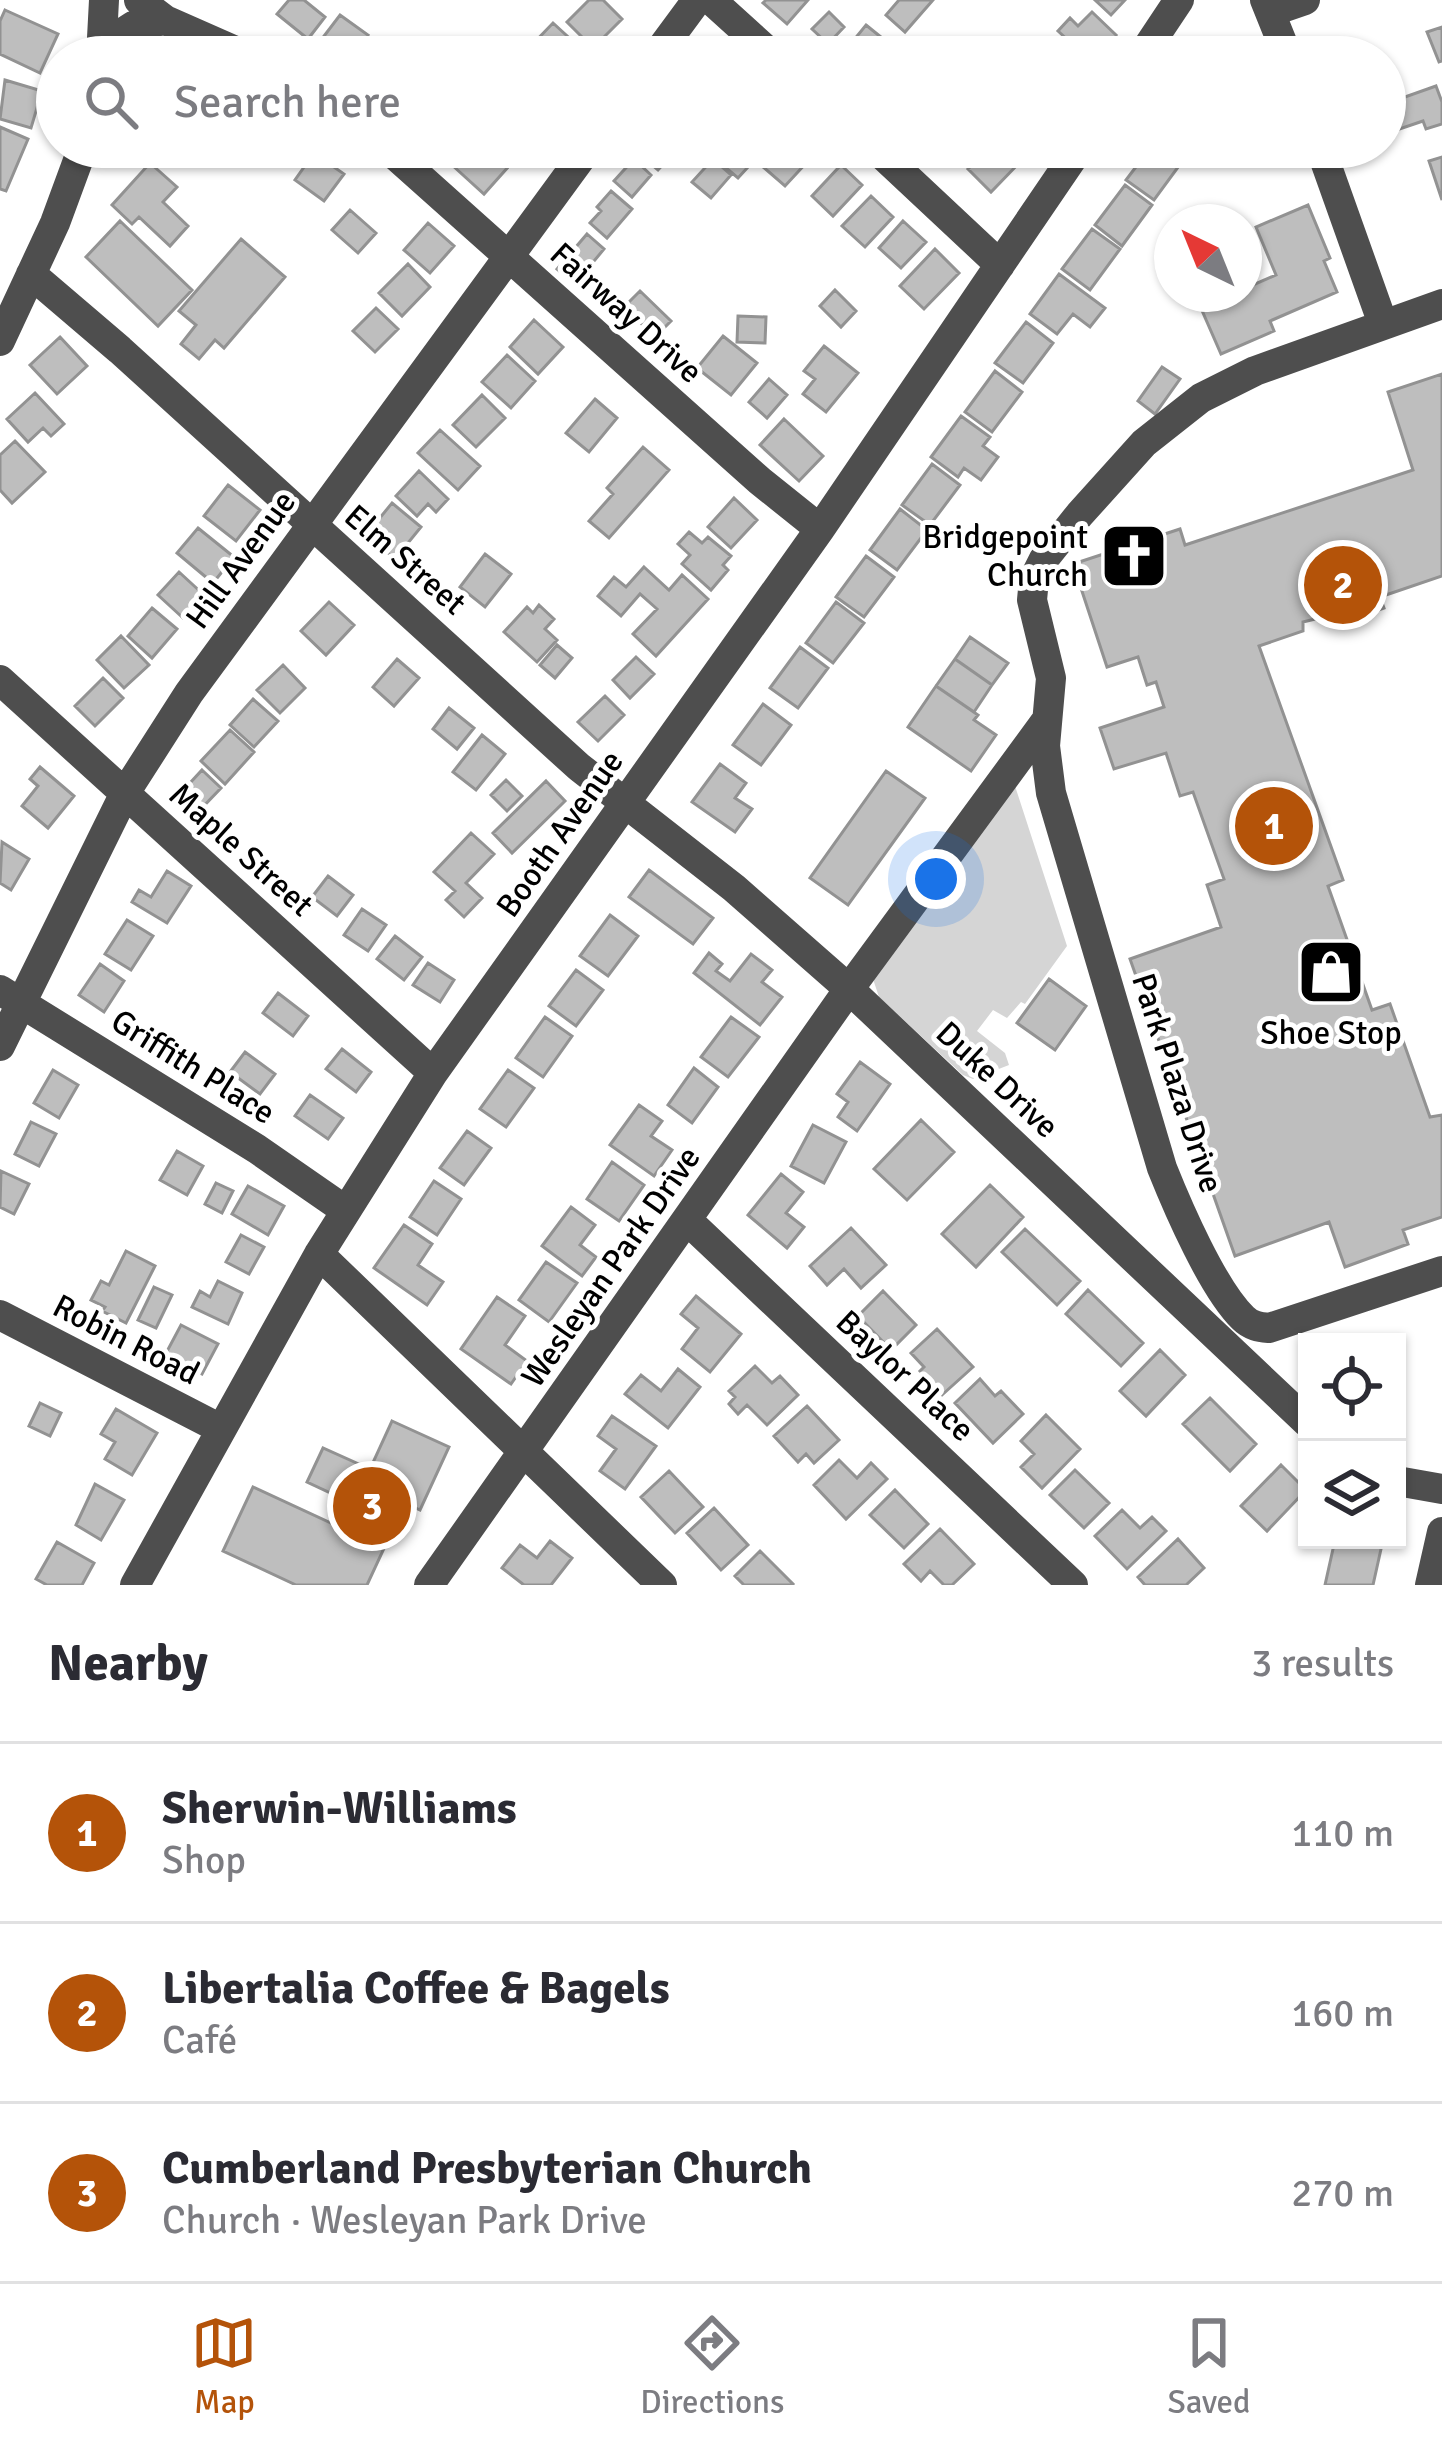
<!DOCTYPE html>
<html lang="en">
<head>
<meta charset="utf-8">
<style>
  body { margin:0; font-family:Signika,sans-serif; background:#f2f2f3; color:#2b2b33 }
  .controls { position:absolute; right:36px; bottom:36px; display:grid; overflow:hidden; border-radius:0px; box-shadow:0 3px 9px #0004 }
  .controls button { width:108px; height:108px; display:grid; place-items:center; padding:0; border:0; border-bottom:3px solid #e1e1e2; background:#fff; color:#2b2b33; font:60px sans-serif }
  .compass { position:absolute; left:1154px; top:204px; width:108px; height:108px; border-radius:50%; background:#fff; box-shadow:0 3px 9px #0004; rotate:317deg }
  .you { position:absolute; left:936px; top:879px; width:42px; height:42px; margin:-30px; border:9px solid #fff; border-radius:50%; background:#1a73e8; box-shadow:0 0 0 18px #1a73e833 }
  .badge { display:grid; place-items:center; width:78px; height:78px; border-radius:50%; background:#b45309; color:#fff; font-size:39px; font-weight:700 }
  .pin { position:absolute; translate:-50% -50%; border:6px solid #fff; box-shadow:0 3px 12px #0006 }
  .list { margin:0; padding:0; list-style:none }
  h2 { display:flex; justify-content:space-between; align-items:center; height:156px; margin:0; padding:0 48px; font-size:51px }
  h2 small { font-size:39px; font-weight:400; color:#7c7c81 }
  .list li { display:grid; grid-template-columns:78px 1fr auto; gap:36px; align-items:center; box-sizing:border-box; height:180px; padding:0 48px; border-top:3px solid #e1e1e2 }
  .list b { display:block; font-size:45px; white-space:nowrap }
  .list p { margin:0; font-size:39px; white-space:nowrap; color:#7c7c81 }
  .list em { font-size:39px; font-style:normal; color:#7c7c81 }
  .icon { flex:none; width:66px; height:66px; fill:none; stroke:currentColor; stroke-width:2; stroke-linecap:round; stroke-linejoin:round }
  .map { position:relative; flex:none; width:1442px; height:1585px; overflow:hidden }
  .search { position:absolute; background:#fff; box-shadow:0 3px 9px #0004; left:36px; right:36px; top:36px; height:132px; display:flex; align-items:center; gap:30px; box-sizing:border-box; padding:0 42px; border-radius:66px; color:#7c7c81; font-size:45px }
  .sheet { height:696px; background:#fff }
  nav { display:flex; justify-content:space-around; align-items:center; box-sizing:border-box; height:168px; border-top:3px solid #e1e1e2; background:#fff; font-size:33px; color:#7c7c81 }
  nav a { display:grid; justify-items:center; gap:6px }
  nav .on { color:#b45309 }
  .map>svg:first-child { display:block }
  .green { fill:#d5d5d5 }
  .building { fill:#bebebe; stroke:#929292; stroke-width:3 }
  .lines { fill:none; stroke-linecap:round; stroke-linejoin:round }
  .minor { stroke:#4e4e4e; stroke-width:30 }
  .labels { text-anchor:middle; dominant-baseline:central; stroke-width:10; stroke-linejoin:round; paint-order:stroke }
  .street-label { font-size:33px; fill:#000; stroke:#fff }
  .poi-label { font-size:33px; fill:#000; stroke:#fff; text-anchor:end }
</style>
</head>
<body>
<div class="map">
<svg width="1442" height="1585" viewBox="0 0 1442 1585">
  <rect width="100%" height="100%" fill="#fff"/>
  <path class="green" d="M1015,786L1067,946L1025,1004L1021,1002L1007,1018L993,1010L977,1031L1005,1053L1009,1065L973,1079L963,1075L879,997L872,976Z"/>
  <path class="building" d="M289,0H304L325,17L308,39L277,14Z
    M589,0H603L622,19L593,48L567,22Z
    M766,0H808L787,24L763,3Z
    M899,0H933L905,32L886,15Z
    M1095,0H1125L1111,15Z
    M5,10L58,34L40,73L0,54V21Z
    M829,12L844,27L828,44L812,29Z
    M1092,12L1116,35L1095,57H1086L1058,31L1070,18L1078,26Z
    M340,15L368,35L352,57H336L318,44Z
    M553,23L590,57H541L530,47Z
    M866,25L892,46L883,57H840Z
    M1442,27V61L1439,62L1427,32Z
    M1216,42L1237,57H1205Z
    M5,80L42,91L31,128L0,119Z
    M1436,86L1442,102V124L1426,129L1423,121L1385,134V104Z
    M0,127L28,139L6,191L0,189Z
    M240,147H283L267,166L252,154L247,159L237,151Z
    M468,147H487L509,166L484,194L452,165Z
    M643,147H679L658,170L638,153Z
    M733,147H750L759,155L738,178L719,162Z
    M779,147H819L820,148L785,186L762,166Z
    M990,147H1014L1025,157L991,192L968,169Z
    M1151,147H1167L1184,159L1154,200L1126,180Z
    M314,153L344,174L324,201L295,180Z
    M1442,157V200L1429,161Z
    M634,159L651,175L632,197L614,181Z
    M713,159L731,175L711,198L692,182Z
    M150,163L177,187L163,202L188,226L170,246L139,217L132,224L112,205Z
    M841,165L862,185L833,216L812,196Z
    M1125,185L1152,205L1122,246L1095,225Z
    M611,191L632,209L607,238L590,223L601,211L597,207Z
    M871,196L893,217L865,247L842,226Z
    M1308,205L1330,258L1324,261L1337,292L1270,321L1274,331L1221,354L1197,299L1209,294H1244V264L1253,285L1276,275L1256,227Z
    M350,210L376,233L358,253L332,230Z
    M120,221L192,290L158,326L86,257Z
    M903,221L926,242L901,268L879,248Z
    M428,223L454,246L430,273L404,250Z
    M1092,229L1120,249L1090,290L1062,269Z
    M587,234L604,249L575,284L557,269Z
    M241,239L285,277L224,348L215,340L199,359L181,344L196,325L179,311Z
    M935,249L959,273L924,309L900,286Z
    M408,264L430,287L402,316L379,293Z
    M1059,274L1105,308L1090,327L1073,314L1057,334L1030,314Z
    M835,290L856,311L841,327L820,306Z
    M640,291L671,321L655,337L624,307Z
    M376,308L398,329L375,352L353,331Z
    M738,316L766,317L765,343L737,342Z
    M534,320L563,347L538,374L510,347Z
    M1026,322L1053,343L1023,383L995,363Z
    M723,336L757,363L731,395L697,368Z
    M60,337L87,366L57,394L30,365Z
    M824,346L858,373L826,412L803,394L815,379L804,371Z
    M507,355L535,381L511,408L482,382Z
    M1162,367L1180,379L1155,414L1138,401Z
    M995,371L1022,392L992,432L965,412Z
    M1442,374V576L1380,597L1384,608L1350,620L1344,612L1303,622V631L1259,646L1343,880L1328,886L1372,1010L1390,1004L1430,1117L1442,1115V1217L1403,1230L1408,1244L1345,1267L1329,1222L1235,1256L1130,959L1221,927L1207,885L1224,879L1193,792L1180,796L1166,753L1114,769L1100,728L1164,707L1156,682L1147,685L1138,657L1107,667L1073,564L1180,529L1185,545L1413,470L1388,392Z
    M769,379L787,395L767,418L749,402Z
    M35,393L64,424L51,436L43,428L28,442L7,419Z
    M482,395L505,418L476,447L453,425Z
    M595,399L617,418L589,452L566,433Z
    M961,416L990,437L983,446L998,457L981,480L964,468L958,477L931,457Z
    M784,419L823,456L799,481L760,445Z
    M440,430L480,466L458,490L418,453Z
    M15,441L45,472L12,503L0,490V455Z
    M643,447L669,470L609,538L589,521L613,494L607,488Z
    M932,464L960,485L930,525L902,505Z
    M419,471L448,499L436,512L428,504L417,516L396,496Z
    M228,485L260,510L236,541L204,516Z
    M734,498L757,520L731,548L708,527Z
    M392,503L421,527L395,559L366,535Z
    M900,509L927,530L897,570L870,550Z
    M198,528L234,557L213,583L177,553Z
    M689,532L702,543L708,537L731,556L723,565L728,570L711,590L682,564L690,555L678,544Z
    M485,554L511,574L485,607L460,587Z
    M866,556L894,577L864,617L836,597Z
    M644,567L669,590L682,575L708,599L656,656L633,634L657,609L640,594L621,616L598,596L614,577L626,587Z
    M179,572L204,595L183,618L158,595Z
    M329,602L354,625L326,655L301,631Z
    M836,602L864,623L833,663L806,643Z
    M539,605L554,619L545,629L557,640L537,662L504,632L527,607L533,613Z
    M152,608L177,629L152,658L128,636Z
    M121,636L149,665L124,688L97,660Z
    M970,637L1008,663L992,685L955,659Z
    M557,645L572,658L555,678L540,665Z
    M800,647L828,668L798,708L770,688Z
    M636,657L654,674L630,698L613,680Z
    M397,659L419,678L394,706L373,687Z
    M955,659L992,685L974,712L936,686Z
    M283,665L305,688L280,713L257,690Z
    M103,678L123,698L95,726L75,706Z
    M936,686L978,715L974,720L996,735L971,771L908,727Z
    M605,696L624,715L598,741L578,722Z
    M253,699L278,721L254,747L230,725Z
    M763,704L791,725L761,765L733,745Z
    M449,708L474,728L457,749L433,729Z
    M230,730L254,752L225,784L201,761Z
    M482,735L505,754L476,790L453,772Z
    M720,764L746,783L735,798L752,809L735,832L692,802Z
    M40,767L74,796L48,828L22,806L38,786L30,779Z
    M202,770L221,788L196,814L178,796Z
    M886,771L925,798L848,905L810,878Z
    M506,780L522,796L507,811L491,795Z
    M546,781L565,801L512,853L493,833Z
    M471,833L494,854L466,883L482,898L464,917L446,900L455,891L434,872Z
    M2,842L29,859L11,890L0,883Z
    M649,870L713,918L693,944L629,897Z
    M167,871L191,886L167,923L132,902L139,890L151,897Z
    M328,876L353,895L337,916L312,897Z
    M362,909L386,925L368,951L344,935Z
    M610,915L638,936L608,976L580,956Z
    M127,920L153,936L131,970L105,954Z
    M395,936L422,957L404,980L377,959Z
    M709,953L722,964L716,971L730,981L751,954L772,970L762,982L782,997L760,1025L694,973Z
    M428,963L454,980L440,1002L413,985Z
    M100,964L124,981L104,1012L79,995Z
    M576,970L603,990L576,1026L549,1006Z
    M1049,979L1086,1006L1055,1050L1017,1023Z
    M278,993L308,1016L293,1036L263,1013Z
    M545,1017L572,1036L543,1077L516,1058Z
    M731,1017L759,1037L728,1077L701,1057Z
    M342,1049L371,1072L356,1092L326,1069Z
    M245,1052L275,1074L260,1094L230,1072Z
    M860,1062L890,1084L857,1131L838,1117L848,1102L837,1094Z
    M694,1068L718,1087L692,1123L668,1105Z
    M53,1070L78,1085L59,1118L34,1103Z
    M508,1070L534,1088L506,1127L480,1109Z
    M310,1095L343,1118L328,1139L295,1116Z
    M639,1105L662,1121L651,1136L672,1150L654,1176L610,1145Z
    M921,1120L954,1152L907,1200L874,1169Z
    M31,1122L56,1134L39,1166L15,1154Z
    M813,1125L846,1142L824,1183L791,1166Z
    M467,1131L491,1148L464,1185L440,1168Z
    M177,1151L203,1166L187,1195L160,1180Z
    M612,1162L644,1185L619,1221L587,1199Z
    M1,1171L29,1184L14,1214L0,1207Z
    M781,1174L803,1192L786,1213L804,1227L787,1248L748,1215Z
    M434,1181L461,1199L437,1235L410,1217Z
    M216,1183L233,1191L222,1213L205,1204Z
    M990,1185L1023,1217L976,1267L942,1234Z
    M248,1186L284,1206L268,1235L232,1214Z
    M571,1207L595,1225L580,1245L596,1257L582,1276L542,1246Z
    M404,1225L432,1244L418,1265L443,1282L427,1305L374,1268Z
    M851,1228L886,1265L861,1288L844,1269L827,1285L810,1266Z
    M1025,1229L1080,1281L1057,1305L1002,1252Z
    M241,1235L264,1247L249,1274L226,1262Z
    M126,1251L155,1266L126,1323L102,1311L105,1307L91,1300L101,1281L109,1285Z
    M546,1262L577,1283L549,1322L519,1300Z
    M218,1281L242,1293L228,1324L192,1307L200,1291L210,1297Z
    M154,1287L172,1295L156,1328L138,1320Z
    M1088,1290L1143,1343L1121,1366L1066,1314Z
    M883,1291L916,1325L891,1350L858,1316Z
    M696,1296L741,1334L710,1372L682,1349L698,1328L681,1314Z
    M497,1297L525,1316L505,1345L527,1361L511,1384L461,1349Z
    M181,1325L218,1344L202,1374L165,1355Z
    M937,1329L973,1367L942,1395L920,1371L924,1367L911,1353Z
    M1160,1350L1185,1375L1146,1416L1120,1391Z
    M755,1366L772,1383L780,1376L798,1395L767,1425L747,1405L738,1414L729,1404L735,1397L729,1391Z
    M678,1369L700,1387L668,1428L625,1394L641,1375L661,1391Z
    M980,1379L995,1396L1001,1391L1023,1414L993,1443L955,1403Z
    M1210,1398L1256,1444L1230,1471L1183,1424Z
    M40,1403L61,1413L50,1436L29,1426Z
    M807,1406L839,1440L814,1463L806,1454L798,1462L774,1436Z
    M116,1409L157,1433L132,1475L105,1459L115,1442L101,1434Z
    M1046,1415L1080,1449L1042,1488L1021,1467L1034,1454L1021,1441Z
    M612,1416L656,1446L625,1489L600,1471L616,1449L598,1436Z
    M392,1421L449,1447L420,1510L405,1503L367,1585H296L223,1551L253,1487L331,1523L343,1499L307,1482L323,1448L370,1469Z
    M839,1460L857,1478L871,1463L887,1479L846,1519L814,1485Z
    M1281,1465L1306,1490L1267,1531L1241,1506Z
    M1075,1470L1109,1503L1084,1528L1050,1495Z
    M669,1471L703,1507L675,1533L641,1497Z
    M95,1484L124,1500L101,1540L76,1525Z
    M895,1490L928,1524L904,1548L870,1515Z
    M714,1508L748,1545L721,1570L687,1533Z
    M1122,1510L1140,1528L1152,1517L1166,1531L1127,1569L1095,1536Z
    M940,1529L974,1564L952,1585H944L930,1571L921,1581L904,1564Z
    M1178,1539L1204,1568L1186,1585H1145L1138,1577Z
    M1335,1540H1383L1373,1585H1325Z
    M550,1541L572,1558L551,1585H524L502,1568L520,1545L537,1558Z
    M57,1542L94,1563L82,1585H47L36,1579Z
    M760,1551L793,1584L792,1585H744L735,1576Z"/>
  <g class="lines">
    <path class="minor" d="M139,0L165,20L249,57
      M711,0L774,57
      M1265,0L1288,57
      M1273,11L1305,0
      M102,46L133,26L165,20
      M101,57L104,0
      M655,57L697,0
      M1141,57L1179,0
      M386,147L760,481L820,529
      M874,147L1000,265
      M1320,147L1383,324
      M31,274L120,350L579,767L734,888L849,989L1307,1422
      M1442,304L1255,371L1201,398L1144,443L1080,514L1044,559L1034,579L1032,600L1051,678L1045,746L1051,793L1162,1168C1178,1208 1213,1289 1243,1318C1251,1326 1259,1327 1269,1328L1442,1271
      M0,341L55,223L83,147
      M0,680L433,1073
      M0,990L257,1149L345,1210
      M0,1046L125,793L189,693L589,147
      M687,1220L1073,1585
      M319,1254L662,1585
      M0,1315L219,1428
      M1397,1481L1442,1489
      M135,1585L319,1254L433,1073L820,529L1080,147
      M429,1585L849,989L1046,721
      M1430,1585L1442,1532"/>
  </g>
  <defs>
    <symbol id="church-square" viewBox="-11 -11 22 22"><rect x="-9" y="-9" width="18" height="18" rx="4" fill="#000" stroke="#fff"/><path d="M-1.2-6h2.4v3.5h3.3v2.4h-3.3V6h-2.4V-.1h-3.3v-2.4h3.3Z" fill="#fff"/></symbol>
    <symbol id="shop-square" viewBox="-11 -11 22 22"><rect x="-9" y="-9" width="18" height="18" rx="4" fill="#000" stroke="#fff"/><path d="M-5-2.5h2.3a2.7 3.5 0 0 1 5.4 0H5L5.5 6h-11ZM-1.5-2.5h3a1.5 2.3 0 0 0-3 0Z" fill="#fff"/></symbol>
  </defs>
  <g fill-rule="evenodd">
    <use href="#church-square" x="1096" y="518" width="76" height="76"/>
    <use href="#shop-square" x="1293" y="934" width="76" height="76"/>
  </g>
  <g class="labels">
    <g class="street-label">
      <text transform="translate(626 313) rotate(42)">Fairway Drive</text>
      <text transform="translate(241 560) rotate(-54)">Hill Avenue</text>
      <text transform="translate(405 560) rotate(41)">Elm Street</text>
      <text transform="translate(560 834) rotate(-55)">Booth Avenue</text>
      <text transform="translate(241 850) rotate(42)">Maple Street</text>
      <text transform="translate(193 1067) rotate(32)">Griffith Place</text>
      <text transform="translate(997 1080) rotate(43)">Duke Drive</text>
      <text transform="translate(1177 1083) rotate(72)">Park Plaza Drive</text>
      <text transform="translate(611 1267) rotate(-55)">Wesleyan Park Drive</text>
      <text transform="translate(126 1340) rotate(27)">Robin Road</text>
      <text transform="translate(905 1376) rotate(43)">Baylor Place</text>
    </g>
    <g class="poi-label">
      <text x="1088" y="537">Bridgepoint<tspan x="1088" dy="38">Church</tspan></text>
      <text x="1331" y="1033" text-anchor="middle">Shoe Stop</text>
    </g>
  </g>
</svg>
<div class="controls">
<button><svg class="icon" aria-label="locate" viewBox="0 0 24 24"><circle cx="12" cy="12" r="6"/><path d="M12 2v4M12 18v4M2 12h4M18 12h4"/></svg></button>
<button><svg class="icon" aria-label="layers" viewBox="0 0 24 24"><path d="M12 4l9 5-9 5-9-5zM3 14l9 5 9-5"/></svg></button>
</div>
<svg class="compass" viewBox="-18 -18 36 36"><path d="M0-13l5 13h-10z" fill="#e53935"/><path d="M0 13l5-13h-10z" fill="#7c7c81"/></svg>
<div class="you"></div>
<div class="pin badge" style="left:1274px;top:826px">1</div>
<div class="pin badge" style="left:1343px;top:585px">2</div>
<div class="pin badge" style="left:372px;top:1506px">3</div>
<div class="search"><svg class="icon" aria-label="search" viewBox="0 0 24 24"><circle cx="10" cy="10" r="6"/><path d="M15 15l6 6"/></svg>Search here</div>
</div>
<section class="sheet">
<h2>Nearby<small>3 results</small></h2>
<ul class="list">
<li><span class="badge">1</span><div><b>Sherwin-Williams</b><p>Shop</p></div><em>110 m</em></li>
<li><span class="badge">2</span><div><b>Libertalia Coffee &amp; Bagels</b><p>Café</p></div><em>160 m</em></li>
<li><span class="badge">3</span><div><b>Cumberland Presbyterian Church</b><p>Church · Wesleyan Park Drive</p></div><em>270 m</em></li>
</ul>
</section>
<nav>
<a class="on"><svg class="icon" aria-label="map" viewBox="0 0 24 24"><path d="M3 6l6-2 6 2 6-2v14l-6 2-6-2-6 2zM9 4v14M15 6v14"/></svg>Map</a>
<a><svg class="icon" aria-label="directions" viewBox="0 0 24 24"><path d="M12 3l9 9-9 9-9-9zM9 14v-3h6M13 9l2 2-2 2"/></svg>Directions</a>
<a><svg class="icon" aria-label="saved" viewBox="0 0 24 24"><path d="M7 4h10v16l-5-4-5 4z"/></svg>Saved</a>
</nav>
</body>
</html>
